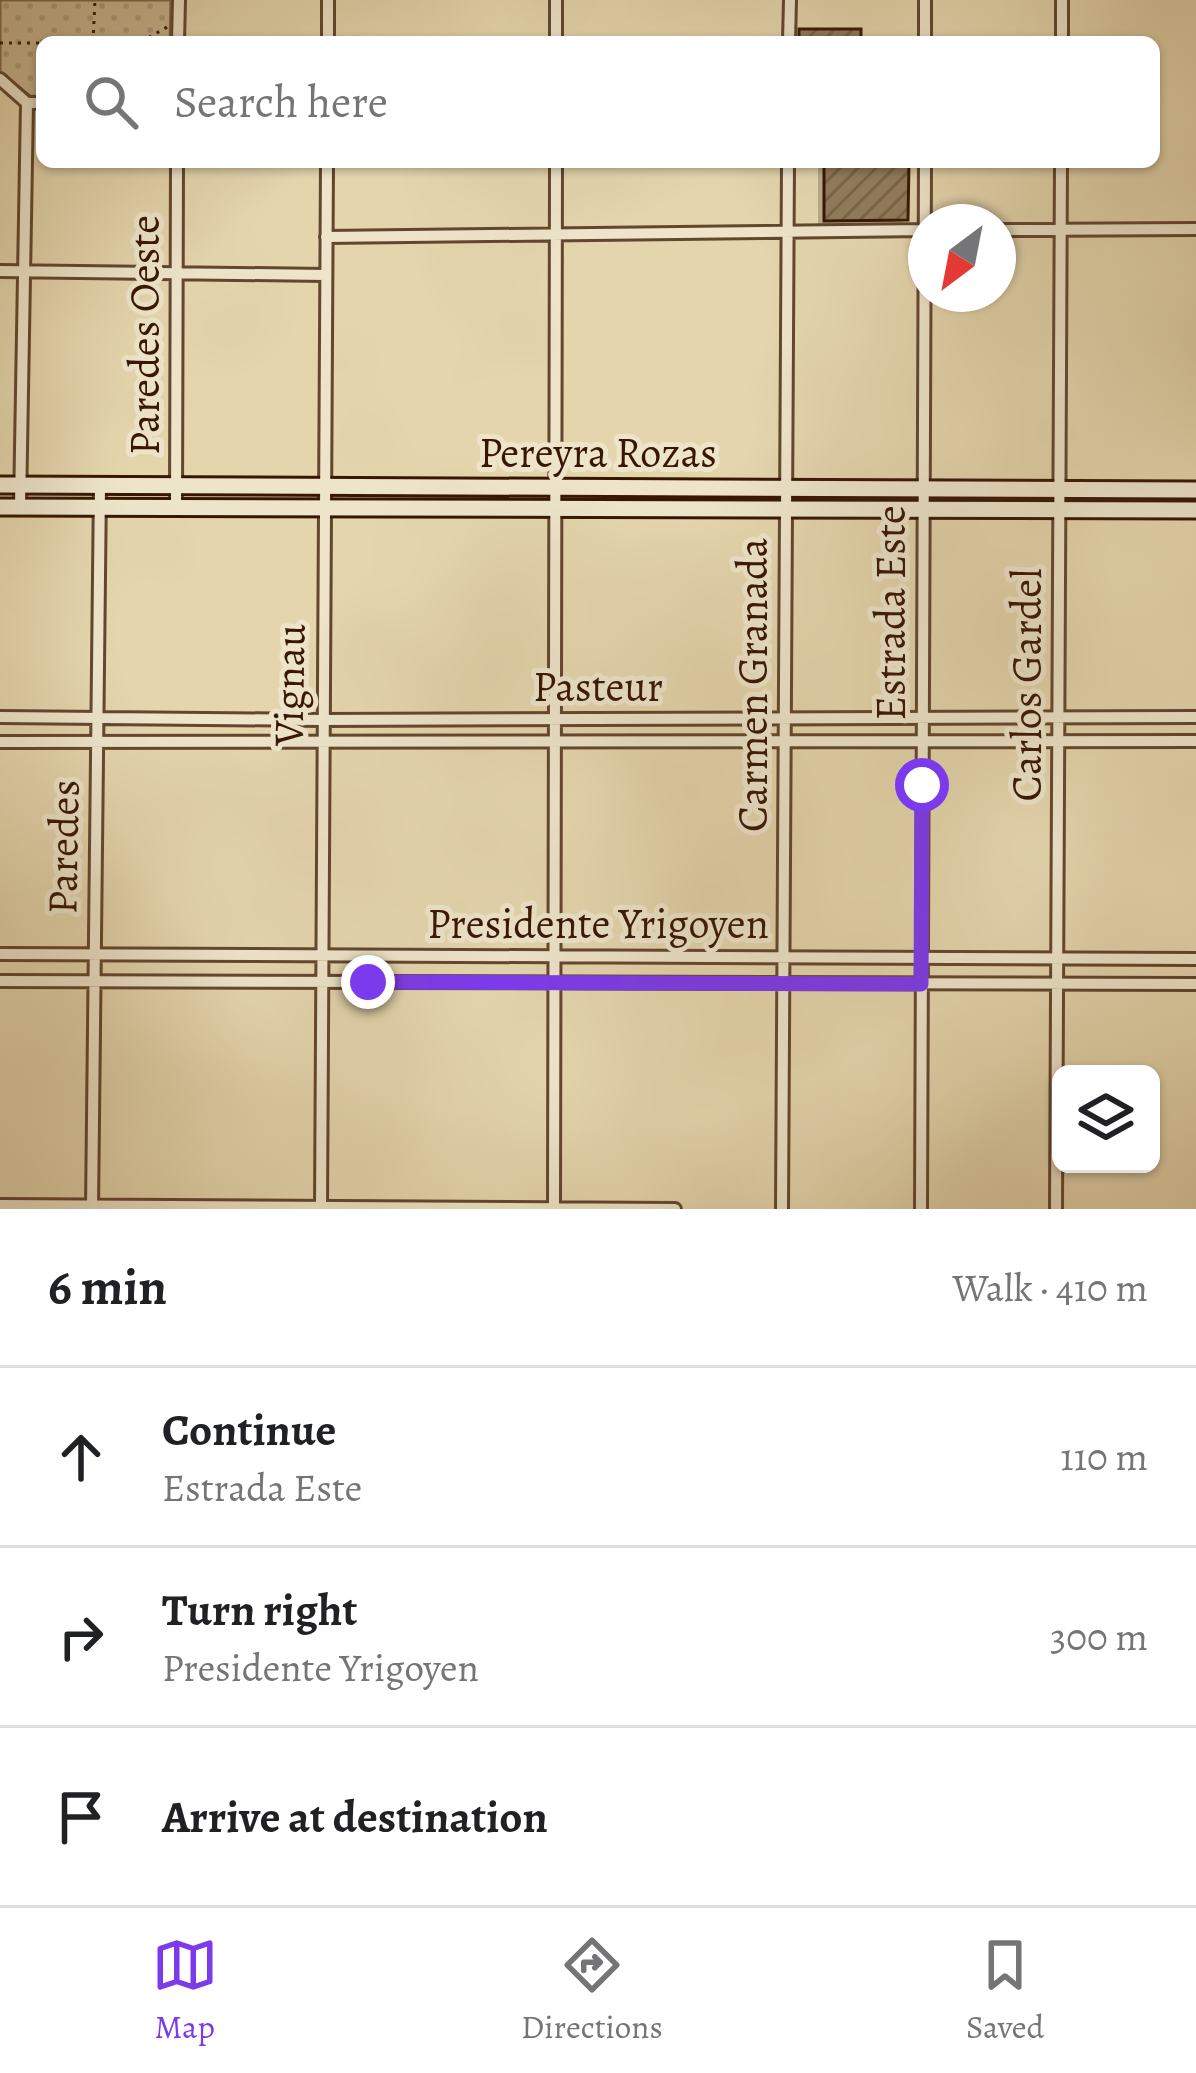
<!DOCTYPE html>
<html lang="en">
<head>
<meta charset="utf-8">
<style>
  body { margin:0; font-family:Alegreya,serif; background:#f2f2f2; color:#202124 }
  .controls { position:absolute; right:36px; bottom:36px; display:grid; overflow:hidden; border-radius:18px; box-shadow:0 3px 9px #0004 }
  .controls button { width:108px; height:108px; display:grid; place-items:center; padding:0; border:0; border-bottom:3px solid #e0e0e0; background:#fff; color:#202124; font:60px sans-serif }
  .compass { position:absolute; left:908px; top:204px; width:108px; height:108px; border-radius:50%; background:#fff; box-shadow:0 3px 9px #0004; rotate:212deg }
  .stop { position:absolute; width:36px; height:36px; margin:-27px; border:9px solid #7c3aed; border-radius:50%; background:#fff }
  .stop.end { background:#7c3aed; border-color:#fff; box-shadow:0 3px 12px #0008 }
  .list { margin:0; padding:0; list-style:none }
  h2 { display:flex; justify-content:space-between; align-items:center; height:156px; margin:0; padding:0 48px; font-size:51px }
  h2 small { font-size:39px; font-weight:400; color:#757577 }
  .list li { display:grid; grid-template-columns:78px 1fr auto; gap:36px; align-items:center; box-sizing:border-box; height:180px; padding:0 48px; border-top:3px solid #e0e0e0 }
  .list b { display:block; font-size:45px; white-space:nowrap }
  .list p { margin:0; font-size:39px; white-space:nowrap; color:#757577 }
  .list em { font-size:39px; font-style:normal; color:#757577 }
  .icon { flex:none; width:66px; height:66px; fill:none; stroke:currentColor; stroke-width:2; stroke-linecap:round; stroke-linejoin:round }
  .map { position:relative; flex:none; width:1196px; height:1209px; overflow:hidden }
  .search { position:absolute; background:#fff; box-shadow:0 3px 9px #0004; left:36px; right:36px; top:36px; height:132px; display:flex; align-items:center; gap:30px; box-sizing:border-box; padding:0 42px; border-radius:18px; color:#757577; font-size:45px }
  .sheet { height:696px; background:#fff }
  nav { display:flex; justify-content:space-around; align-items:center; box-sizing:border-box; height:168px; border-top:3px solid #e0e0e0; background:#fff; font-size:33px; color:#757577 }
  nav a { display:grid; justify-items:center; gap:6px }
  nav .on { color:#7c3aed }
  .map>svg:first-child { display:block }
  .park { fill:url(#park-dots); stroke:#7f664a; stroke-width:3 }
  .shadow { fill:#0003 }
  .building { fill:url(#building-hatch); stroke:#371703; stroke-width:3 }
  .lines { fill:none; stroke-linecap:round; stroke-linejoin:round }
  .street-casing { stroke:#62462e; stroke-width:16 }
  .secondary-casing { stroke:#371703; stroke-width:21 }
  .path { stroke:#371703; stroke-width:3; stroke-dasharray:3 6; stroke-linecap:butt }
  .street { stroke:#ede4ca; stroke-width:10 }
  .secondary { stroke:#ede4ca; stroke-width:15 }
  .route { stroke:#7c3aed; stroke-width:15 }
  .labels { text-anchor:middle; dominant-baseline:central; stroke-width:10; stroke-linejoin:round; paint-order:stroke }
  .street-label { font-size:42px; fill:#371703; stroke:#ede4ca }
</style>
</head>
<body>
<div class="map">
<svg width="1196" height="1209" viewBox="0 0 1196 1209">
  <defs>
    <pattern id="park-dots" width="8" height="8" patternUnits="userSpaceOnUse" patternTransform="scale(3)"><rect width="8" height="8" fill="#c7b590"/><path d="M2 2h.1M6 6h.1" fill="none" stroke="#ac9b7b" stroke-width="1.8" stroke-linecap="round"/></pattern>
    <pattern id="building-hatch" width="6" height="6" patternUnits="userSpaceOnUse" patternTransform="scale(3)"><rect width="6" height="6" fill="#917a5b"/><path d="M-1 1l2-2M0 6l6-6M5 7l2-2" fill="none" stroke="#776349"/></pattern>
  </defs>
  <rect width="100%" height="100%" fill="#e4d5ad"/>
  <filter id="stains"><feTurbulence type="fractalNoise" baseFrequency=".00167" numOctaves="4"/><feColorMatrix values="0 0 0 0 .2 0 0 0 0 .09 0 0 0 0 .02 0 0 0 .5 -.17"/></filter>
  <radialGradient id="worn" r=".72"><stop offset=".6" stop-color="#630" stop-opacity="0"/><stop offset="1" stop-color="#630" stop-opacity=".3"/></radialGradient>
  <path class="park" d="M0,0H171L170,42H42V97L30,96L0,72Z"/>
  <path class="shadow" d="M818,162H906L905,219L898,226L818,227Z"/>
  <path class="building" d="M799,29H861V42H799Z
    M824,162H909L908,220L824,221Z"/>
  <g class="lines">
    <defs>
      <path id="street" d="M178,42L179,0
        M328,42V0
        M556,42V0
        M789,42L790,0
        M925,42V0
        M1062,42V0
        M0,79L27,103H42
        M998,230L1196,229
        M326,237L926,230
        M0,271L326,275
        M20,507L27,103
        M176,507L177,162
        M0,717L321,720L1196,717
        M0,742L1196,741
        M0,954L1196,959
        M0,981L1196,984
        M0,1205L675,1209
        M92,1209L100,486
        M321,1209L327,162
        M554,1209L556,162
        M782,1209L788,162
        M921,1209L925,162
        M1056,1209L1061,162"/>
      <path id="secondary" d="M0,485L1196,490
        M0,507L1196,510"/>
    </defs>
    <use href="#street" class="street-casing"/>
    <use href="#secondary" class="secondary-casing"/>
    <path class="path" d="M93,42L95,0
      M141,42L169,26
      M0,43H42"/>
    <use href="#street" class="street"/>
    <use href="#secondary" class="secondary"/>
  </g>
  <g class="lines">
    <path class="route" d="M368,982L921,984L922,785"/>
  </g>
  <g class="labels">
    <g class="street-label">
      <text transform="translate(144 335) rotate(-90)">Paredes Oeste</text>
      <text x="598" y="452">Pereyra Rozas</text>
      <text transform="translate(890 613) rotate(-90)">Estrada Este</text>
      <text transform="translate(289 685) rotate(-89)">Vignau</text>
      <text transform="translate(752 685) rotate(-90)">Carmen Granada</text>
      <text transform="translate(1026 685) rotate(-90)">Carlos Gardel</text>
      <text x="598" y="686">Pasteur</text>
      <text transform="translate(63 847) rotate(-89)">Paredes</text>
      <text x="598" y="923">Presidente Yrigoyen</text>
    </g>
  </g>
  <rect width="100%" height="100%" filter="url(#stains)"/>
  <rect width="100%" height="100%" fill="url(#worn)"/>
</svg>
<div class="controls">
<button><svg class="icon" aria-label="layers" viewBox="0 0 24 24"><path d="M12 4l9 5-9 5-9-5zM3 14l9 5 9-5"/></svg></button>
</div>
<svg class="compass" viewBox="-18 -18 36 36"><path d="M0-13l5 13h-10z" fill="#e53935"/><path d="M0 13l5-13h-10z" fill="#757577"/></svg>
<div class="stop" style="left:922px;top:785px"></div>
<div class="stop end" style="left:368px;top:982px"></div>
<div class="search"><svg class="icon" aria-label="search" viewBox="0 0 24 24"><circle cx="10" cy="10" r="6"/><path d="M15 15l6 6"/></svg>Search here</div>
</div>
<section class="sheet">
<h2>6 min<small>Walk · 410 m</small></h2>
<ul class="list">
<li><svg class="icon" aria-label="ahead" viewBox="0 0 24 24"><path d="M12 20V5M6 11l6-6 6 6"/></svg><div><b>Continue</b><p>Estrada Este</p></div><em>110 m</em></li>
<li><svg class="icon" aria-label="right" viewBox="0 0 24 24"><path d="M7 20v-9h11M14 6l5 5-5 5"/></svg><div><b>Turn right</b><p>Presidente Yrigoyen</p></div><em>300 m</em></li>
<li><svg class="icon" aria-label="arrive" viewBox="0 0 24 24"><path d="M6 21V4h12l-3 4 3 4H6"/></svg><div><b>Arrive at destination</b></div></li>
</ul>
</section>
<nav>
<a class="on"><svg class="icon" aria-label="map" viewBox="0 0 24 24"><path d="M3 6l6-2 6 2 6-2v14l-6 2-6-2-6 2zM9 4v14M15 6v14"/></svg>Map</a>
<a><svg class="icon" aria-label="directions" viewBox="0 0 24 24"><path d="M12 3l9 9-9 9-9-9zM9 14v-3h6M13 9l2 2-2 2"/></svg>Directions</a>
<a><svg class="icon" aria-label="saved" viewBox="0 0 24 24"><path d="M7 4h10v16l-5-4-5 4z"/></svg>Saved</a>
</nav>
</body>
</html>
